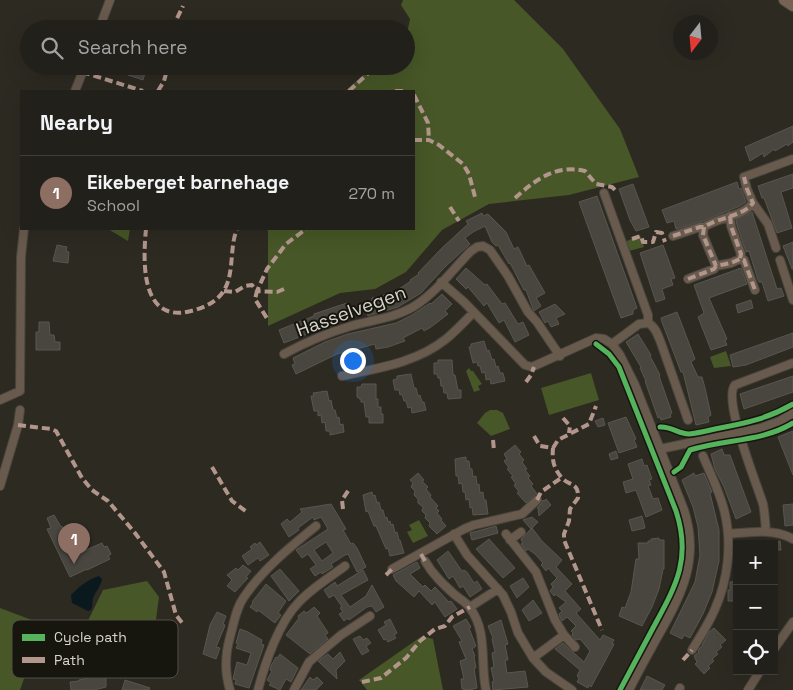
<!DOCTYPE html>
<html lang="en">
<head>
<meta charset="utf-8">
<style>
  body { margin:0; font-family:"Space Grotesk",sans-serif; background:#2a2823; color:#f1f3f6 }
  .controls { position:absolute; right:15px; bottom:15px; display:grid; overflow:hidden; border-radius:0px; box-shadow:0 5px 20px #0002 }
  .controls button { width:45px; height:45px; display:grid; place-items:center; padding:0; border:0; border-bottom:1px solid #3f3e39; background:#22201a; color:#f1f3f6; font:25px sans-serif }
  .compass { position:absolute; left:673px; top:15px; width:45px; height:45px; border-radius:50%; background:#22201a; box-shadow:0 5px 20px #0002; rotate:196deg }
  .you { position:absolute; left:352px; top:360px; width:18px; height:18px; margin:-12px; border:4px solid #fff; border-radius:50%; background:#1a73e8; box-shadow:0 0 0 8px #1a73e833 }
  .badge { display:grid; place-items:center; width:32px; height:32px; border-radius:50%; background:#9c9990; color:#fff; font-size:16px; font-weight:700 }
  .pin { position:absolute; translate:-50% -41px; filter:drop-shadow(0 1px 2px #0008) }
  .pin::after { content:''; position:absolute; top:26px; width:18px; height:15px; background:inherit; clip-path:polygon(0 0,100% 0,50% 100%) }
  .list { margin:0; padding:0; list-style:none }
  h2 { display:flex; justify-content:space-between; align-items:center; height:65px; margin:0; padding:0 20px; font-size:21px }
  h2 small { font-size:16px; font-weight:400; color:#a2a3a2 }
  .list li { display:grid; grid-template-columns:32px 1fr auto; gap:15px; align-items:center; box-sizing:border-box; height:75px; padding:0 20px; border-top:1px solid #3f3e39 }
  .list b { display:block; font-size:19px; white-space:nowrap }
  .list p { margin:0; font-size:16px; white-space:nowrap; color:#a2a3a2 }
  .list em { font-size:16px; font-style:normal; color:#a2a3a2 }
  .icon { flex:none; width:28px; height:28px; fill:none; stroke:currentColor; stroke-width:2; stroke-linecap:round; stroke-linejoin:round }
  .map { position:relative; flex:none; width:793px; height:690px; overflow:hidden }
  .search { position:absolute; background:#22201a; box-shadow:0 5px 20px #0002; left:20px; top:20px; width:395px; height:55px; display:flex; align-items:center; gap:12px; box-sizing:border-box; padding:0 18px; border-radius:28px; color:#a2a3a2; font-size:19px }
  .panel { position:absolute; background:#22201a; box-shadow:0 5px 20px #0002; left:20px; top:90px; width:395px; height:140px; border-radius:0px }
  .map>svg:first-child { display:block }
  .green { fill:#475727 }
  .water { fill:#0a191d }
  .building { fill:#48463f; stroke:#58564f; fill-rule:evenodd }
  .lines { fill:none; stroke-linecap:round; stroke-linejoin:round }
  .street-casing { stroke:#48453e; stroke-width:10 }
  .secondary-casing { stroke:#48453e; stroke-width:12 }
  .street { stroke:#685a4d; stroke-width:8 }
  .secondary { stroke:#756253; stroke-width:10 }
  .quiet { stroke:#b2968c; stroke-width:4; stroke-dasharray:8 4; stroke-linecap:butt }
  .cycleway-casing { stroke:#17160e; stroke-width:8 }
  .cycleway { stroke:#56b35d; stroke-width:5 }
  .labels { text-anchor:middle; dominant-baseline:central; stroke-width:4; stroke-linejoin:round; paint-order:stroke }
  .street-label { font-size:19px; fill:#d8d5cb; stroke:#17160e }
  .key { fill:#17160e; stroke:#514f47; stroke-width:1 }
  .key-label { font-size:14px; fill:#d8d5cb }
</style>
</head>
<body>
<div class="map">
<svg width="793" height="690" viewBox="0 0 793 690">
  <rect width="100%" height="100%" fill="#2d2a22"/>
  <path class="green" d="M403,0H514L563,49L620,129L639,177L569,195L489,204L442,230L406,272L375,289L340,293L268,326V231L266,229H414V91H345L374,66H406V38L410,19L401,5Z
    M108,229H130L128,241Z
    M640,235L644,247L629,251L626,244L627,241Z
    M726,351L731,366L714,368L710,357Z
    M469,368L471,371H473L482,384L478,386L480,390L474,392L466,371Z
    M591,373L599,400L549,415L541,388Z
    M490,410H497L503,413L510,429L491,436L477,423L485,413Z
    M419,520L428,536L413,543L407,532L412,530L409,525Z
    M147,581L159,597L155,627L126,654L100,650L81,635L103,590Z
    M0,608L37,622L31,659L20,690H0Z
    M422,636L433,639L443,690H367L359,680Z"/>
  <path class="water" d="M99,576L102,579C101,586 96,591 93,598C92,602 93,606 91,610L88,611L72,603L71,595C80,586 87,580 99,576Z"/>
  <path class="building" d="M130,66H147L143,80L128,75Z
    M793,126V142L788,146L787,144L775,151L774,149L764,157L763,153L750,161L745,147Z
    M793,174V188L781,192L792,228L777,233L764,198H762L758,186Z
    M737,182L739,189L741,188L746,202L740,206L703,221L676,229L674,221L667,223L662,210Z
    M633,184L649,227L636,231L630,220L619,189Z
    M597,196L637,308L633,310V314L621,318L579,202Z
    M752,212L777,289L781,288L784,296L768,301L762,282H759L758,280L749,251L746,252L737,225L736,220Z
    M482,213L483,216L488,214L506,232L514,249L518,247L527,266L529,265L545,293L536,298L541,306L534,311L533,309L526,290H524L510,263L509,264L498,245L496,246L492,242L485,226L473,232L465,238L470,244L445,267L421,293L398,307L368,316L365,302L372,301V298L393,293L411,281L410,280L419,274L418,273L442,248L468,224L466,221Z
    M793,242V269H792L783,246Z
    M57,245L67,247L66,251L69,252L68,263L53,261Z
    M663,245L675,278L671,279L673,285L662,289L665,299L656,302L640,253Z
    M466,268L485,285L487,284L502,304L505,303L518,324L523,322L529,335L515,342L504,320L499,323L487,303L484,306L468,287L466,289L456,279Z
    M741,268L747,284L709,298L727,339L725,340L727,345L711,350L698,317L704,313L694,285Z
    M442,294L452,304L445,311L448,314L431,327L424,331L422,328L403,338L405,341L388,347L376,349L375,344L337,354L296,374L292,365L295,364L293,358L325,342L348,334L396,323L412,315L430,303L431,304Z
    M751,300L753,308L738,313L736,305Z
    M347,303L351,316L316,328L317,330L284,343L279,330L314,316V314Z
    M555,304L565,314L556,318L559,324L551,327L548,321L545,323L539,312Z
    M677,312L695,359L691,362L698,377H702L705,388L711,415L708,417L709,422L696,425L683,372H681L662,322L661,318Z
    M39,322H49L50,335H54L55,342H60V350H36V332H39Z
    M793,333V347L746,365L733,367L730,355Z
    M638,334L651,355L650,356L660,375L659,376L672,413L670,414L671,417L661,420L660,417L658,418L645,381H646L640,368L641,367L626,342Z
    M484,341L487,351L489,350L492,360L494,359L496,367L498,366L500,373H503L505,381L491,384L490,379L486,380L485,372L482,373L480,366H478L477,362L473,363L469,347H471V344Z
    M438,360H452L453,375H455L458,390H461V398L448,399L447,393H444L443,386H441L440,378H438L437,374H434V363H438Z
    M411,374L414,388H416L418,396L420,395L422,402H424L426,410L412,413L411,407L408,408L406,401H404L402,394L400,395L399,390H395L393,380L397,379V376Z
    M793,376V392L744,409L740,394Z
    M362,384H376V399H378V407H381V414H383V423H369V417H366L364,402H361V400L357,397V387H361Z
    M327,391L329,401L331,400L333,410H335L337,418L339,417L340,425L343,424L344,432L330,435V431H326L325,422L322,423L321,415L318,416V411H314L311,396H314L313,393Z
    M626,417L636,439L634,440L637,447L619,453L608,423Z
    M603,418L605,425L598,427L595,421Z
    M793,431V475L778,437Z
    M515,445L521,452L519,454L524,460L522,462L527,469L525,470L530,476L528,478L533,484L531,486L538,495L534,496L526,503L517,493L519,492L514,485L516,484L511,477L513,476L507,469L509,468L504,461L507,459L504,454Z
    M722,449L724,455H730L751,512L736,519L724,487L715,469L711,454Z
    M616,451L618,458L611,460L609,454Z
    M466,457V461H469L470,469H472L473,477L476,476L477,485L479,484L480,493L483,492L484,500H486L488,514L473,515L472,507L470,508L469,499L466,500L465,492H463L462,483L459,484L458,476H456L455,459Z
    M642,459L644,466L647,465L652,479L649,480L651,485L648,486L653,499L658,498L662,510L646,517L636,490L626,493L623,482L633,479L628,464Z
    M418,473L424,480L422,481L428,487L426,489L431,495L430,497L438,506L436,508L439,511L437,513L442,519L441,520L446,526L437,534L429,526L430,523L425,518L426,515L422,511L423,507L418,503V499L414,495L415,491L411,487L413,483L410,480Z
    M694,473L695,476L704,473L712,492L710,493L719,530V561L712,592L703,614L690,638L684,635L682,639L670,633L695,582L700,555L698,527L693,507L682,480Z
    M372,492L373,496L375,495L377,503L379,502L381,510H383L385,518L387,517L388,522L390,521L391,525L393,524L395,533L397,532L399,540H400L404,553L390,556L388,548L386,549L376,526H374L368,511L366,512L363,495Z
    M546,499L551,505L539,516L538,508H537L541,504L543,500L544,501Z
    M331,504L346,529L343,530L351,544L353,543L357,548L366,567L357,572L348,554L345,555L331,564L333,567L322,574L321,572L315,576L310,569L316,565L308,554L302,558L296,550L328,529L321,517L314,520L313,517L298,528L299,530L289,537L281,524L287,519L290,522L302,512L300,509ZM326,542L333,553L322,561L314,550Z
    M793,504V525L785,526L783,505Z
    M54,515L61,527L62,526L65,531L68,530L79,553L102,543L104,547L107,546L111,554L108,556L110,559L87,570V569L70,577L47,529L51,528L47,518Z
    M642,516L645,528L632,531L629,520Z
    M532,517L538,522L531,529L523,520Z
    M496,526L498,533L472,540L470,533Z
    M532,528L542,541L562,560L556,567L572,584L565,591L581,609L576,613L600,640L603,635L614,640L612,643L614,644L603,665L591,687L589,685L588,688L577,682L579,678L577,676L580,670L555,649L563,643L584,662L590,651L581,640L578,639L576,640L572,635L573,633L571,631L576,626L567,617L562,621L560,618L559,614L562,611L559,608L566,602L555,594L554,596L550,591L553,587L551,584L557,578L548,568L546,571L541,565L543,563L535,554L528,549L526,551L521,544L523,543L521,540L522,538Z
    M659,538V540H664V569H663L659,589L652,607L642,626L619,616L622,607L625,608L631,592L636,559H639L638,543H648V541H651V539Z
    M489,539L515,568L503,578L476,549Z
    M780,541L781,550H774V542Z
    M260,542L269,555L260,561L258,558L248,565L242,556L252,549L250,547L255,543L256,545Z
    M448,551L462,571L464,570L467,572L474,583L477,581L482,589L470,597L463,586L460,588L453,576L449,579L437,560Z
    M417,562L420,568L410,574L423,587L425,585L431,591L435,587L449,602L451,601L457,609L445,617L435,602L432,605L419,591L414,597L396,581L393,575Z
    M243,565L251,571L246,577L248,578L235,592L227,586L232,580L227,575L236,568L238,570Z
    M280,569L299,591L289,601L271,576Z
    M363,570L368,580L341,595L350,607L366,596L372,585L384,607L376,612L372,606L367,607L349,620L348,618L344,621L339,614L343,612L340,608L342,607L334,595L329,598L324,590L335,582L337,586Z
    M523,578L529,587L517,598L510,586Z
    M737,581V601H728V590H730V582Z
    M266,584L286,601L278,613L281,615L275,623L258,610L257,612L250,607L253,603L252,602Z
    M533,600L542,613L529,621L522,610Z
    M314,607L320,613L317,616L327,631L328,633L325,635L328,639L310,654L286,635L299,618L298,616L304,611L306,613L308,612Z
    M217,612L226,616L223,624L225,625L224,628L216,647L220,648L216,659L203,654L210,625Z
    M390,619L397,633L394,635L396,638L388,642L386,639L384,640L378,630L386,625L384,622Z
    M466,619L471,627L469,628L476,646L472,649L475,656L474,657L476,668H474L477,688L469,690L462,689L461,679H464L460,661L466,659L459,642L462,641L453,626Z
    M501,620L508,644L505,645L508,660H505L507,673L525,671L528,687L493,690L492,682L494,681L491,668L494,667L492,653L495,652L492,639L493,638L488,626Z
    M714,628L726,640L720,645L722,647L716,652L718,654L712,659L714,661L708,666L710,668L704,674L695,664L697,662L694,656L699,652L698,650L703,645H702L709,632Z
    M240,629L248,632L262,640L261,644L264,645L249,688L235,684L236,680L233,679L237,662L247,665L251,653L236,648L238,644L236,643Z
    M360,636L363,640L367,638L371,643L366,646L369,651L362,655L353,639Z
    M340,652L345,661L336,670L337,679L318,661L328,654L333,659Z
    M280,654L298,668L291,682L286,679L280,690L269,685L271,683L267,680L272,671L270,670L271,666L276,657L277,658Z
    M106,673V687L94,690H71L70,682L79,681V680L88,678V677L97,676L96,674Z
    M647,676L665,685L662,690H640Z
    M310,677L313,680L317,677L323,683L316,690H301Z
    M125,680L150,688L149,690H122Z"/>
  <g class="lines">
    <defs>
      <path id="street" d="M99,29L110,0
        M75,91L85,66
        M604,193L648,315V323C656,327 658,336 661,343L688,420
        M753,203L768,224L776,248
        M730,216L731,226L741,254L740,259L744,260L755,290
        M704,227L703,235L716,266
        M673,236L700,227H704C719,217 742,217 753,203L747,189L744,177L793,159
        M780,260L793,300
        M688,279L714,269L716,266L731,263L740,259
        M441,282L464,302L525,365L532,367L596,338L604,339L612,344L639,324L648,323
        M612,344L620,355L635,385L684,510C700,559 682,594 658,636C648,654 638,672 629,690
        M284,354C306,342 327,333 351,326C372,320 394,318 413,307C436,293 453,269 471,251L477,247L483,246L490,250L508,276L528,312L537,322L560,356
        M342,376C378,368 416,363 446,339C456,331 465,321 474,312
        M0,400L20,391L21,257L24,229
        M660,449L761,428L780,421L793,413
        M0,486L18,425L20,410
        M766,531C765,522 765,513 763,504C757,484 722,399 735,385L793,363
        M454,534L467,555L503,595L511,612L518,633L533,658L546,672L572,690
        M506,534L536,572L555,620L564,635L533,658
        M728,534C750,532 773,528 793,539
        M510,540L521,532
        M425,561C433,575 444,585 455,595C460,599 467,603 470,608C488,632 480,663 486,690
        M392,569L464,529L474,525L522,514L537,500
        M470,607L498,589
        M564,635L575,647
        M774,649L793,622
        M692,650C700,637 709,623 715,609C728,580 732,545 725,514C721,494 711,475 703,456
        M230,690C224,671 225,655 230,637C234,623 236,608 244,597C263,569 290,547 316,526
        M258,690C265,663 279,622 299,602C312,588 329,578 345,566
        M294,690L309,662L341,635L370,616
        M679,690L680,688
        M748,690L760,671"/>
      <path id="secondary" d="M784,0L793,6"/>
    </defs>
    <use href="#street" class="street-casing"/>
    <use href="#secondary" class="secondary-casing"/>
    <use href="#street" class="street"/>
    <use href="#secondary" class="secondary"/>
    <path class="quiet" d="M172,29L183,6
      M82,72L143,91
      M158,91L164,81L168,66
      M349,91L376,66
      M395,91H407
      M414,95L428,123L429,140
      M414,140H429L439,145L463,164L469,174L475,197
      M515,198C535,180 556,164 585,171L596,184L612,187L615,190
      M450,207L459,221
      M730,216L731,226L741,254L740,259L744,260L755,290
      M704,227L703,235L716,266
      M146,229C143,261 140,324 191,311C204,308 216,302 223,292C235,274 229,248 237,229
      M673,236L700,227H704C719,217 742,217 753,203L747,189L744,177
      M632,239L641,236L643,242H653L656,232L662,233L665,242
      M688,279L714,269L716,266L731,263L740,259
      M284,289L277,292L257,291L267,269L286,244L306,229
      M224,291L235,292L245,286L252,285L257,291L255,299L268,320
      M526,382L531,375L534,367
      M563,418L570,426L569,433
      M18,425L51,429L56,431L82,478L92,490L108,501L135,533L164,572L176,615L184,625
      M534,436L540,446L553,448C552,459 553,468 562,478C569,486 579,482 578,498L570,509L569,521L564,534V540L602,630
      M493,440L494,450
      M553,448L558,440L589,424L596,406
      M212,467L232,501L247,512
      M537,500L541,492L561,478
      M343,509L342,500L350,488
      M421,554L425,561
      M386,575L392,569
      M734,618L737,619
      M683,660L692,650
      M362,682L381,678L406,658L420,641L435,629L445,626L452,617L470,607"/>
    <defs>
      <path id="cycleway" d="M596,344L609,354L619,367L676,511C692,560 675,587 653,628C642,649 631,669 620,690
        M660,427C671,426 678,434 689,434C700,433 710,430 720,428C747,423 769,418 793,404
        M674,472L681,467L690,450C724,439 762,442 793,423"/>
    </defs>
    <use href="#cycleway" class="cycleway-casing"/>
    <use href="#cycleway" class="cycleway"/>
  </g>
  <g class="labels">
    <g class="street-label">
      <text transform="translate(351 311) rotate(-20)">Hasselvegen</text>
    </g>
  </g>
  <rect x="12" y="620" width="166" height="58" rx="8" class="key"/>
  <rect x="22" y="634" width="23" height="7" fill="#56b35d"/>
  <rect x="22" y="657" width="23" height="6" fill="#b2968c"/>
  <g class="key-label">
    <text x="54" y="642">Cycle path</text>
    <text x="54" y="665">Path</text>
  </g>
</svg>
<div class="controls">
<button>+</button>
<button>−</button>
<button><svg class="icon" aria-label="locate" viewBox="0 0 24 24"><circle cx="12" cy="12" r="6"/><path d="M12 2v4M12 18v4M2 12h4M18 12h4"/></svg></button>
</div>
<svg class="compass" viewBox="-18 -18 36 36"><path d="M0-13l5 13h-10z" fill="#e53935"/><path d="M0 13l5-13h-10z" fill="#a2a3a2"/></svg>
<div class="you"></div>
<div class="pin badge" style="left:74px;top:564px;background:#8d6e63">1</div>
<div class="search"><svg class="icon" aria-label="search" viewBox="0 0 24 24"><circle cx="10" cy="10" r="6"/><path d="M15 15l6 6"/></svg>Search here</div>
<section class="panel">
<h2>Nearby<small></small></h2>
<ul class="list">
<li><span class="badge" style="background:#8d6e63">1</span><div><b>Eikeberget barnehage</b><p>School</p></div><em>270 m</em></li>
</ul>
</section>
</div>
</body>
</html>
